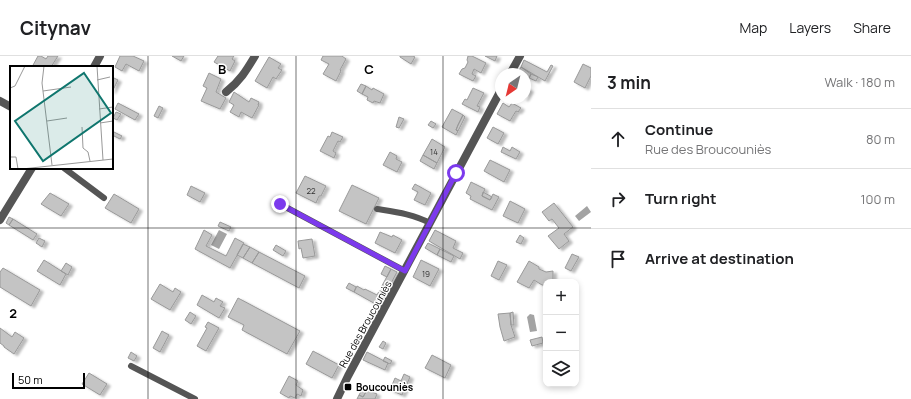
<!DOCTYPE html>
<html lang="en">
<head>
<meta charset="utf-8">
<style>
  body { margin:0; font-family:Manrope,sans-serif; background:#f2f2f2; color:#202124 }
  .controls { position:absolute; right:12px; bottom:12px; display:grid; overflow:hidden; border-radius:8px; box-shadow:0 2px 6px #0003 }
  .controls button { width:36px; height:36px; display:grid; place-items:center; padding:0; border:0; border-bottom:1px solid #e0e0e0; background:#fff; color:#202124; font:20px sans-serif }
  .compass { position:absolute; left:495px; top:12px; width:36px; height:36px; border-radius:50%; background:#fff; box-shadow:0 2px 6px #0003; rotate:215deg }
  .scale { position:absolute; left:12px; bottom:10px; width:73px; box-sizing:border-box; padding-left:4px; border:2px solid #000; border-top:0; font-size:11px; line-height:14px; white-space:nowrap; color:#000; -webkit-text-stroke:3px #fff; paint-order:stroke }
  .stop { position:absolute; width:12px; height:12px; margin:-9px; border:3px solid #7c3aed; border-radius:50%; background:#fff }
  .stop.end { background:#7c3aed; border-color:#fff; box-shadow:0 1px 4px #0008 }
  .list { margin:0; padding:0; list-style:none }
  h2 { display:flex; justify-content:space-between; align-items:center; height:52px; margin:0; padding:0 16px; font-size:17px }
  h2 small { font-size:13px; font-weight:400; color:#757577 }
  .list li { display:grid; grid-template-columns:26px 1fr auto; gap:12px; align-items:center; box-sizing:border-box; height:60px; padding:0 16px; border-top:1px solid #e0e0e0 }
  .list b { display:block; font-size:15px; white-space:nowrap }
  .list p { margin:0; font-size:13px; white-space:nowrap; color:#757577 }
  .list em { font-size:13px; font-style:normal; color:#757577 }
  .icon { flex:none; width:22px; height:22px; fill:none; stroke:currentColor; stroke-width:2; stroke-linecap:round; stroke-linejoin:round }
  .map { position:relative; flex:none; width:591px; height:343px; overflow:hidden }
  header { display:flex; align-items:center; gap:24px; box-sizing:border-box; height:56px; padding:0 20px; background:#fff; border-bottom:1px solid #e0e0e0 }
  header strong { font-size:19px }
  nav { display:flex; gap:22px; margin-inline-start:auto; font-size:14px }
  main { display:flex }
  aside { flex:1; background:#fff }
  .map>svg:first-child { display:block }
  .water { fill:#a3a3a3 }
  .building { fill:#c4c4c4; stroke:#999; filter:url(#shadow) }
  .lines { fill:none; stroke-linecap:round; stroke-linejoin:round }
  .service { stroke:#555; stroke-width:6 }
  .minor { stroke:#555; stroke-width:8 }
  .route { stroke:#7c3aed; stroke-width:5 }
  .grid { fill:none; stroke:#000; stroke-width:1; stroke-opacity:0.55 }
  .poi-dot { fill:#000; stroke:#fff; stroke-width:1.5 }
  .labels { text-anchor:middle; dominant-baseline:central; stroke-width:3; stroke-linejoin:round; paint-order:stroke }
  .number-label { font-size:8px; fill:#313131 }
  .street-label { font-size:10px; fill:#000; stroke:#fff }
  .poi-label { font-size:10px; font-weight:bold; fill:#000; stroke:#fff; text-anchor:start }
  .inset-road { fill:none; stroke:#999; stroke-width:1 }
  .view { fill:#0f766e; fill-opacity:0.15; stroke:#0f766e; stroke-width:2 }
  .inset-edge { fill:none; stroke:#000; stroke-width:2 }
  .grid-label { font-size:13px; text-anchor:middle; font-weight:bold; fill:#000; stroke:#fff; stroke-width:3; stroke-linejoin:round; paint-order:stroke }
</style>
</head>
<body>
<header>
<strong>Citynav</strong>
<nav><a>Map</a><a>Layers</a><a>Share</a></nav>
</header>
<main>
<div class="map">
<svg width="591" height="343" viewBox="0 0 591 343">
  <defs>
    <filter id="shadow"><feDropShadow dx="3.5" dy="2" stdDeviation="1" flood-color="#0004"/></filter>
  </defs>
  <rect width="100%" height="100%" fill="#fff"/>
  <path class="water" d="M587,150L591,156L579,165L575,160Z
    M219,174L227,178L219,193L211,189Z
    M530,258L534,259L537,275L530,276L527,261Z"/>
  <path class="building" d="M38,0H41L46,3L48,0H58L51,11H32Z
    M120,0H133L144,5L139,15L126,8L122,15L115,11Z
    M172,0H184L181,5Z
    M218,0H234L232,3L235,5L230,15L214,6Z
    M323,0H342L346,3L340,14L341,15L336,25L323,18L329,8L321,4Z
    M400,0H413L415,1L411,8L400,1Z
    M468,0H472L486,7L481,17L474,13L472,18L476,20L473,25L459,18L462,13L465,12L468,6L467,4Z
    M485,0H497L495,5Z
    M269,1L281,8L278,12L282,14L276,23L273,21L267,32L255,25Z
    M524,4L547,16L551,9L553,10L545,25L521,11Z
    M583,8L591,12V20L585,32L574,26Z
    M521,11L531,18L529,22L525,20V18H517Z
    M209,17L221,23L216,36L226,42L220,53L201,45L207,32L203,30Z
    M531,18L538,21L536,25L529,22Z
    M112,21L118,24L112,36Z
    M361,28L366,30L362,38L357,35Z
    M366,30L372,34L373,32L384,38L380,47L374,45L373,47L367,44L368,41L362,38Z
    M525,31L530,34L525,43L523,42H525Z
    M473,32L484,37L477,50L480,51L478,56L462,48L465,43L467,44Z
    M234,36L249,46L251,42L259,46L258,49H259L252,62L241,56L239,61L230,56L234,49L229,46Z
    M118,47L139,58L135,64L115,53Z
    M503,47L509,51L512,47L521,52L518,56L516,55L510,65L497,58Z
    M159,50L163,52L158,62L154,60Z
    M452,53L463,59L458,69L456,74L458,75L456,79L442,71Z
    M116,56L121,58L117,64L113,62Z
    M463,59L465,61L458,75L456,74L458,69Z
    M399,61L404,63L399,72L396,71Z
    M431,65L436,68L433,72L428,69Z
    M493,71L504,77L498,88L487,82Z
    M112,75L122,80L120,83L112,79Z
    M332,76L343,81L340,86L338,85L333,95L336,97L334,102L320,95L328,80L330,81Z
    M432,83L445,91L437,107L423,99Z
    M503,91L510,95L512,91L520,96L516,103L501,96Z
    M390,96L397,100L396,103L402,106L397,116L383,109Z
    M423,99L437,107L434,113L420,105Z
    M490,104L510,114L504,126L484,115Z
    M305,120L326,130L321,140H319L316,147L296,137Z
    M471,126L485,133L482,140L490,144L493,138L499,141L492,154L470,143L471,140L466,137Z
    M415,128L431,137L425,149L414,144L418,136L412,133Z
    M352,129L379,142L366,168L339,155Z
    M191,130L205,137L200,146L187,139Z
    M483,136L492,141L490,144L482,140Z
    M50,137L69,148L61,160L41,148Z
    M114,138L139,153L131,167L105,152Z
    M510,145L525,153L518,167L503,160Z
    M554,147L573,171L564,178L569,185L559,193L548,180L559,172L552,163L549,165L542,156Z
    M9,161L13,163L9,169L6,167Z
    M13,163L37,178L33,184L9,169Z
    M220,166L231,171L229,175L218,170Z
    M204,174L212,179L206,190L226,200L235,182L244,187L230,212L195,193Z
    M435,174L456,185L453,192L463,197L460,203L429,185Z
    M380,176L392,181L393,179L402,184L395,197L375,187Z
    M520,179L524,182L521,188L516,186Z
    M39,182L45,185L42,191L36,187Z
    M312,183L315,200L303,202L301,192L299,193L298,185Z
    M428,187L440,193L437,199L425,192Z
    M243,188L250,191L243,202L237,199Z
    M276,189L286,195L283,200L273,194Z
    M250,191L259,196L252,207L243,202Z
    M440,193L454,200L451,206L437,199Z
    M259,196L305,220L299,232L252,207Z
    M572,198L579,201L571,215L565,212Z
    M44,204L66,218L60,229L37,215Z
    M421,204L439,213L430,230L413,221Z
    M498,205L507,209L499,224L491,220Z
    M529,205L539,211V213L546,216L553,215V226H546V229H542L534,224L529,232L517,226Z
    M66,207L72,211L68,219L61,215Z
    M385,210L391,213L387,221L381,218Z
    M3,212L40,234L31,250L0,231V216Z
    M391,213L397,216L379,250L354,236L357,230L364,234L365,233L377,239Z
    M349,227L356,231L354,236L346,232Z
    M160,228L173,236L175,232L181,236L170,254L151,243Z
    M202,239L214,246L216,242L223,246L220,250L225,252L219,262L197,249Z
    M238,242L300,275L287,298L242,274L244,269L228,261Z
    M190,256L196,260L191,268L185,264Z
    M513,256L514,269H511L510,257Z
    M510,257L511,269L515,281L504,285L500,271L498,258Z
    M208,266L219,272L206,295L197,290L207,272L205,271Z
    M0,272L12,281L15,276L24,282L14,298L4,291V290L0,287Z
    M162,275L169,279L160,296L153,292Z
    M542,281L543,287L532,290L530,284Z
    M383,285L386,287L383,293L379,291Z
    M313,295L339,309L332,322L306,308Z
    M131,296L137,300L134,305L128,302Z
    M367,296L388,307L385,314L363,304Z
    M432,299L451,309L445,322L425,312Z
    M385,301L392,305L390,308L383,305Z
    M89,317L107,328L100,339L82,328Z
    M404,318L410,321L407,328L401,325Z
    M289,320L298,325L296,329L303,334L301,340L297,338L295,342L290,340L289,342L280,337Z
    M395,322L407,328L402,339L390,334Z
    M363,332L367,334L363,341L359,339Z
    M367,334L377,338L375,343H357L359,339L363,341Z"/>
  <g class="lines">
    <path class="service" d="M64,112L104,142
      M280,148L405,215
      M377,153C396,156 413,158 430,167
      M131,310L195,343"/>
    <path class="minor" d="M94,11L100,0
      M510,18L520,0
      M226,36C240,25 246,15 255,0
      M0,45L11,51
      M0,164L32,112
      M337,343L348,320L501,34"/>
  </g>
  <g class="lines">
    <path class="route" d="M280,148L405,215L456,117"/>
  </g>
  <path class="grid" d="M148,0V343M296,0V343M443,0V343M0,172H591"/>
  <rect class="poi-dot" x="344" y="327" width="8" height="8" rx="2"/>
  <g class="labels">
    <g class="number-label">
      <text x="434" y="95">14</text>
      <text x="311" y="134">22</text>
      <text x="426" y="217">19</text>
    </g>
    <g class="street-label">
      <text transform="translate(365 268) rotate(-61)">Rue des Broucouniès</text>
    </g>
    <g class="poi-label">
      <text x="356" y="331">Boucouniès</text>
    </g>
  </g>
  <g transform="translate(10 10)">
    <rect width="103" height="103" fill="#fff"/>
    <path class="inset-road" d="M34,0L32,17L42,99M87,0L93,94M87,14L100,11M0,22L5,20L15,0M33,25L61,21M89,43L103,41M37,55L57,52M90,57L103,55M72,61L73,82L78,86L80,95M0,91H6L8,103M12,103L103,93"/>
    <path class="view" d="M74,7L101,47L33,95L5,55Z"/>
    <rect width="103" height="103" class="inset-edge"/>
  </g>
  <g class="grid-label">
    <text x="222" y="18">B</text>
    <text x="369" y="18">C</text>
    <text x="13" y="262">2</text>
  </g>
</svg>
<div class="controls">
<button>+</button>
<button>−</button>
<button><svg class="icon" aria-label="layers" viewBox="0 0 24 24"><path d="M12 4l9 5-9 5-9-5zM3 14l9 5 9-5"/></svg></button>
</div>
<svg class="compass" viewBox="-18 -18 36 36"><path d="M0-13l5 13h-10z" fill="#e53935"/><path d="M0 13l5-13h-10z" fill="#757577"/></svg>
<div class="scale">50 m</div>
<div class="stop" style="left:456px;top:117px"></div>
<div class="stop end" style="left:280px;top:148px"></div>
</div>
<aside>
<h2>3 min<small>Walk · 180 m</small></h2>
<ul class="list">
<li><svg class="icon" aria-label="ahead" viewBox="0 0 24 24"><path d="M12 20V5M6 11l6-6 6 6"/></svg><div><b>Continue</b><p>Rue des Broucouniès</p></div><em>80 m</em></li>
<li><svg class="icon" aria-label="right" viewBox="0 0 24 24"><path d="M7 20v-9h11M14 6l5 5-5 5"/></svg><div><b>Turn right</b></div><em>100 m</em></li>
<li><svg class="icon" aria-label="arrive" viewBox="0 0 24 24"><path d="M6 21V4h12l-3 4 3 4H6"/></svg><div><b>Arrive at destination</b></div></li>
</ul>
</aside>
</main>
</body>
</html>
